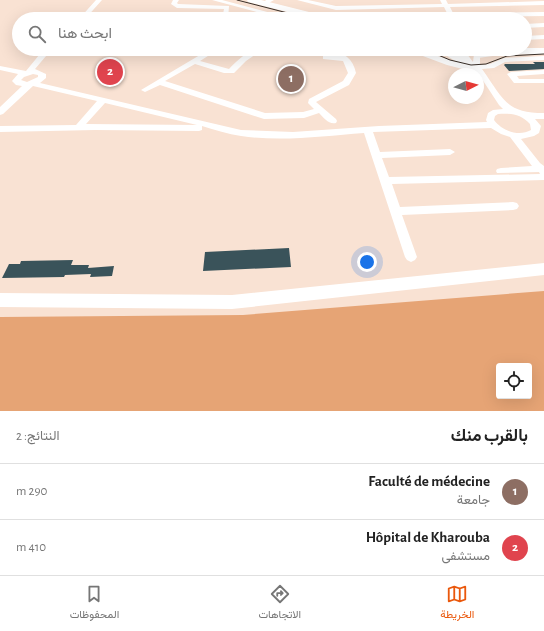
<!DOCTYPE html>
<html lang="ar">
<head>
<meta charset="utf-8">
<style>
  body { margin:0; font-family:"Alegreya Sans",Vazirmatn,sans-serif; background:#f6f6f6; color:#222; direction:rtl }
  .controls { position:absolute; right:12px; bottom:12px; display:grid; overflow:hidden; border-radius:4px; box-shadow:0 4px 16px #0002 }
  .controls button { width:36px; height:36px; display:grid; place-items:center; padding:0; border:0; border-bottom:1px solid #e0e0e0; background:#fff; color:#222; font:20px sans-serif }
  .compass { position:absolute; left:448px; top:68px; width:36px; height:36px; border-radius:50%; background:#fff; box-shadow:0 4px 16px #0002; rotate:84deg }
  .you { position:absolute; left:367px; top:262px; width:14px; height:14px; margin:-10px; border:3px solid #fff; border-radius:50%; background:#1a73e8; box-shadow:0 0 0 6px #1a73e833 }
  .badge { display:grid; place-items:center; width:26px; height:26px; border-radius:50%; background:#ea580c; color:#fff; font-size:13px; font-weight:700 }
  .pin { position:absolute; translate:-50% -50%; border:2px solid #fff; box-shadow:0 1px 4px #0006 }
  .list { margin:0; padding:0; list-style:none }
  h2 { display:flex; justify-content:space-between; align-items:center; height:52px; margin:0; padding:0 16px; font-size:17px }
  h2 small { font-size:13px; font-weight:400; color:#767676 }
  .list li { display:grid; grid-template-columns:26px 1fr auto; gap:12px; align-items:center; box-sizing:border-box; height:56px; padding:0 16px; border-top:1px solid #e0e0e0 }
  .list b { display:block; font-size:15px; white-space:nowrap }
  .list p { margin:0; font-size:13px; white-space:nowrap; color:#767676 }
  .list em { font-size:13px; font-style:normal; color:#767676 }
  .icon { flex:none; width:22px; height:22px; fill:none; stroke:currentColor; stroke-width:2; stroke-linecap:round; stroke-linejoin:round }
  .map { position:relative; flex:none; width:544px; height:411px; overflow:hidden; direction:ltr }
  .search { position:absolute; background:#fff; box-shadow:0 4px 16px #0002; left:12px; right:12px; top:12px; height:44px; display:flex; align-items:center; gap:10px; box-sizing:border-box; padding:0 14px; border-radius:22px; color:#767676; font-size:15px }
  .sheet { height:164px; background:#fff }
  nav { display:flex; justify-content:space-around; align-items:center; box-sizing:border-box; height:56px; border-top:1px solid #e0e0e0; background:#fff; font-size:11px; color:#767676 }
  nav a { display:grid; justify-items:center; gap:2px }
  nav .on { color:#ea580c }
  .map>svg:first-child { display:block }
  .forest { fill:#e6a475; fill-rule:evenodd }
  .building { fill:#3a535a }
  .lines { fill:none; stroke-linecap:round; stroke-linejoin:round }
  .minor { fill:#fff; fill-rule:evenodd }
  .major { fill:#fff; fill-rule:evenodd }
  .highway { fill:#fff; fill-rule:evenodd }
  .tram { stroke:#3a3029; stroke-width:1 }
</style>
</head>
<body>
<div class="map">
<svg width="544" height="411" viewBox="0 0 544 411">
  <rect width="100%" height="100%" fill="#f9e2d3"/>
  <path class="forest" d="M544,291V411H0V317L243,315ZM499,366H529V396H499Z"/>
  <path class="building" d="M533,62H544V69L509,71L504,65L505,64H535Z
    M289,248L291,267L203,271L205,252Z
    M73,260L71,265H89L88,268L114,266L112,276L90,277L91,274L65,275L64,277L2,278L9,264H20L21,261Z"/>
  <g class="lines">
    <path class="minor" d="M96,0H102L85,19H79Z
      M173,0H179L177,3L178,4L229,6L228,19H222L224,9L177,8L171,4Z
      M212,0H222L294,19H283Z
      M266,0H274L267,4L264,2Z
      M297,0H308L336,6L442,4L440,0H446L448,4L544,1V5L450,7L456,19H450L444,7L336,10Z
      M337,12L362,18L363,19C354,19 346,17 337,16C331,16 324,20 319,16Z
      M544,12V16L468,17L465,15L468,13Z
      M544,23V27L525,28V24Z
      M544,35V39L525,40V36Z
      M44,49H52L35,69L46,74V78L40,83L241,130L293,132L379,126L487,122L486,120L488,113L493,110L503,109L499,105L478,73L447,65L404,49H415L467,65L460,56L461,54H467L473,62L474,54H480V65L490,64L504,58L544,56V60L505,62L494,68L482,69C503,98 505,113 544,113V119H535L541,126L539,133L534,136L521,139L540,163L544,166V180L392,184L400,207L513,202L517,203L519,206L517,209L513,210L402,215L417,257L415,260L411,262L407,260L405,257L364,133C324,136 282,142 241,136C228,134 215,130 202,126V130L199,131L95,130L0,132V126L76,125L97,101L33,86L3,114L0,115V107L22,86L16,85L12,81L18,74L0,70V66L26,71ZM33,74L38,75V77L27,82L21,80L24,77ZM105,103L197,125L86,124ZM498,114C510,113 521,114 530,124L531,130C519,137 502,131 494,120L495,116ZM491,128L501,134L510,137L532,166L501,168L497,169L496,171L497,173L539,172L540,174L389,177L382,158L450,155L455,152L450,149L380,152L373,132Z
      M210,49H219L200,61L229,69C239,59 248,49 263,49L246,61L234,73H224L195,64L165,81L265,113L303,112L314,109L308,103L309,99L343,81L348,73L343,61L323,59V52C339,48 353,57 356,73L349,85L316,102L336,119L337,121L336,123C329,125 324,118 319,113L304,118L264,119L160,85L145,92L141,90Z
      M544,70V74L517,76L519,79H544V83H514L507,74L511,72Z"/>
    <path class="major" d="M544,263V275L232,309L0,307V293L232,295Z"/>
    <path class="highway" d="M247,0H261L329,17L331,19H315L248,2Z
      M525,48H544V54L500,55L478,58L473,55C481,45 514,51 525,48Z
      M436,49H449L468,60L481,74L478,77V74H469L460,64Z"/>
    <path class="tram" d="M237,0L311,19
      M424,49L450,60L471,65L486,64L507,56L544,54"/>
  </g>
</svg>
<div class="controls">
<button><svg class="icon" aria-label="locate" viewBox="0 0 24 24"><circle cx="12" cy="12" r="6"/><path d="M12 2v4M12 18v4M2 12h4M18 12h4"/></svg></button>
</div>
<svg class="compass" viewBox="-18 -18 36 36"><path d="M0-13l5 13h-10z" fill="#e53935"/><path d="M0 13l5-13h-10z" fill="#767676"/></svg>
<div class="you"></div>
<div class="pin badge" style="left:291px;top:79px;background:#8d6e63">1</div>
<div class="pin badge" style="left:110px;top:72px;background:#e0444e">2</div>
<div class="search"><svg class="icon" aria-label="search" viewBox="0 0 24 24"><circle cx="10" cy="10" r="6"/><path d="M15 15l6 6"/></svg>ابحث هنا</div>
</div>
<section class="sheet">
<h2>بالقرب منك<small>النتائج: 2</small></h2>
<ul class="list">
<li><span class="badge" style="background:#8d6e63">1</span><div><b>Faculté de médecine</b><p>جامعة</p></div><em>290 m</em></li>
<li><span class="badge" style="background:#e0444e">2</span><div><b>Hôpital de Kharouba</b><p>مستشفى</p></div><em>410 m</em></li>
</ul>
</section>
<nav>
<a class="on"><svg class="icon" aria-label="map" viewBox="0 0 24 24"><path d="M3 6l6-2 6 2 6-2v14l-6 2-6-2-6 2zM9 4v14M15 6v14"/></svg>الخريطة</a>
<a><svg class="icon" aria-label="directions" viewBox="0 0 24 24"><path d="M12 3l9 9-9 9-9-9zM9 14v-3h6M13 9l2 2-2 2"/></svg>الاتجاهات</a>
<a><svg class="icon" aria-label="saved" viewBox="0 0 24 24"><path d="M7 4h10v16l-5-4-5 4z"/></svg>المحفوظات</a>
</nav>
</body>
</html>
